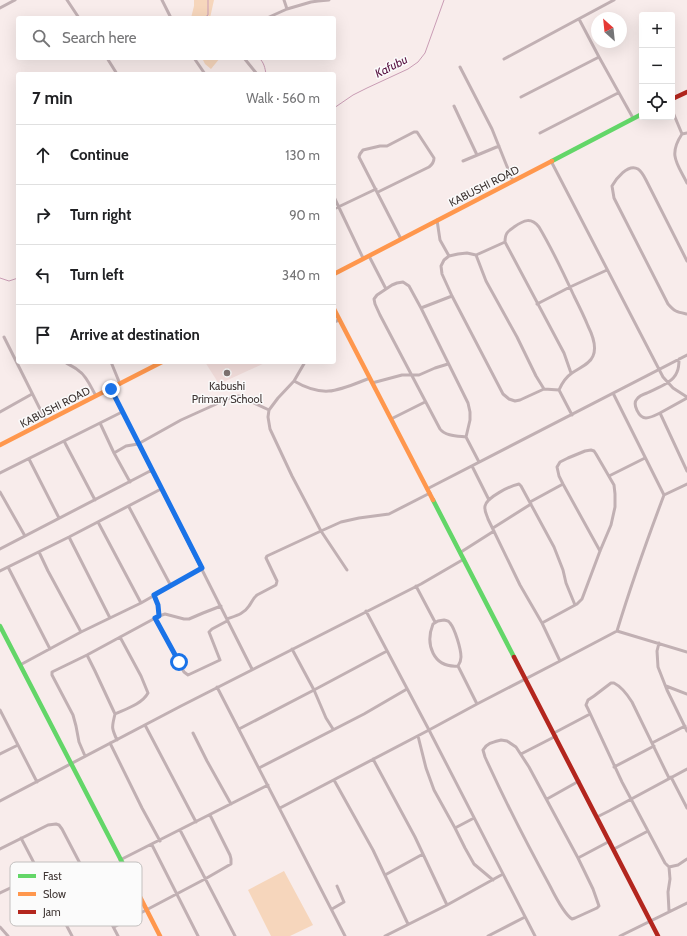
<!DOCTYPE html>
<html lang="en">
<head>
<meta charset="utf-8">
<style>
  body { margin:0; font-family:Cabin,sans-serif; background:#f2f2f2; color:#202124 }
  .controls { position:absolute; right:12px; top:12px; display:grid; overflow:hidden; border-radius:4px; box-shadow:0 4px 16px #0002 }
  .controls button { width:36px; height:36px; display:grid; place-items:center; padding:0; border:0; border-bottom:1px solid #e0e0e0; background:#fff; color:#202124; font:20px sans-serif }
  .compass { position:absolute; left:591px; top:12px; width:36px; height:36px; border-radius:50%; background:#fff; box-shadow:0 4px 16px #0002; rotate:333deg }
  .stop { position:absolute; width:12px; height:12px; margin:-9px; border:3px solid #1a73e8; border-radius:50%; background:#fff }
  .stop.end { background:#1a73e8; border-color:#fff; box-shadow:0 1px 4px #0008 }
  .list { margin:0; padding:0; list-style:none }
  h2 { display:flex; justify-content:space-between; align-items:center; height:52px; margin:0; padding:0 16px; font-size:17px }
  h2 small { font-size:13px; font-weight:400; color:#757577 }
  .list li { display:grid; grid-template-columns:26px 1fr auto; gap:12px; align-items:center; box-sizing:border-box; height:60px; padding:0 16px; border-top:1px solid #e0e0e0 }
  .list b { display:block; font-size:15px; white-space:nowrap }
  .list em { font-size:13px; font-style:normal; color:#757577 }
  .icon { flex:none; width:22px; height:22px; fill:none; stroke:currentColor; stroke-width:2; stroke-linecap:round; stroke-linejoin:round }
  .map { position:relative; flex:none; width:687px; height:936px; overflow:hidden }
  .search { position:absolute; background:#fff; box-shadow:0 4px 16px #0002; left:16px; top:16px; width:320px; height:44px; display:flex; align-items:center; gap:10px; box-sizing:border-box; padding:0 14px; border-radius:4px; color:#757577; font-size:15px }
  .panel { position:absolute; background:#fff; box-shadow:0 4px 16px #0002; left:16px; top:72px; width:320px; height:292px; border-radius:4px }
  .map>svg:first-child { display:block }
  .built { fill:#f2dddb }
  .green { fill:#f6d6bc }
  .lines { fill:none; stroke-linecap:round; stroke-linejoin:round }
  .stream { stroke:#c99cb4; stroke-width:1 }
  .street { stroke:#c1b0b3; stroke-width:3 }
  .fast { stroke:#63d668; stroke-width:4.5 }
  .slow { stroke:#ff974d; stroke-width:4.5 }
  .jam { stroke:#b3261e; stroke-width:4.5 }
  .route { stroke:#1a73e8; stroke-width:5 }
  .poi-dot { fill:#807573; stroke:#fbfbfb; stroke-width:1.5 }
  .labels { text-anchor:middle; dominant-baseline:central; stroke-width:3; stroke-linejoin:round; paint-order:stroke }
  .street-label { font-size:11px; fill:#3f3533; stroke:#fbfbfb }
  .poi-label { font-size:11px; fill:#3f3533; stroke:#fbfbfb }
  .water-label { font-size:12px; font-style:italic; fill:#581241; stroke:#fbfbfb }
  .key { fill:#fbfbfb; stroke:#c3c0bf; stroke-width:1 }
  .key-label { font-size:11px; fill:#3f3533 }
</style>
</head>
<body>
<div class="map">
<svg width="687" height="936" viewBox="0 0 687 936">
  <rect width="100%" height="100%" fill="#f8eceb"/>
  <path class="built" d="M205,362H267L219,384Z"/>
  <path class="green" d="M194,0H214L210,18H191L194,6Z
    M202,58H220L211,69L205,64Z
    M284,871L313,925L290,936H271L248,890Z"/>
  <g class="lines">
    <path class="stream" d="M204,18L208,15V0
      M259,58C264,62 265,68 266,74
      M334,108L353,95L367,88L408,69L418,62L425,53L444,0
      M0,278L9,281L18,278"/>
    <path class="street" d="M67,0L79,18
      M162,0L171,18
      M0,8L15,0
      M287,9L311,2L318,1L329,0
      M267,18L287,9L284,0
      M579,19L599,57
      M107,58L117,74
      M194,58L205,74
      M244,58L257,74
      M504,59L614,0
      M460,67L492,129L506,164L513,181
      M521,97L599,57L633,118
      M454,106L477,155
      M672,110L682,134
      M540,133L618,93
      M687,133L682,134C668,155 677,163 687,183
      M463,161L499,146
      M551,161L663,377L673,388L687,397
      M378,192L429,167C433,164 434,162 434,158L417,132H414L387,146H380L363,150L360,154L359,157L401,239
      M334,197L363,258
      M334,209L376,189
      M437,220L440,240L449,256
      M505,242L476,255L467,253L458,254L449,256L444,260L441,266L442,274L452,296L503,394L509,399L515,401L520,400L544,389L559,390L572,415
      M476,255L486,281L517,337L536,376L544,389
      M369,256L386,289
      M687,261L646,180C644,176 641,171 638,169C628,163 616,179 612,186L614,198L668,304C675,312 677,312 687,314
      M537,304L570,287L607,270
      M421,308L452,296
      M334,322L339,320
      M4,337L46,421
      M65,362C70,366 75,367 79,371C86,375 92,389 96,396
      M111,362L120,384
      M305,362L294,381L278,398L269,410L268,417L270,429L292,476L321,531L347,570
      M294,381C325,399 339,390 370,378
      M372,383L402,375H419L435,368L448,364
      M111,389L252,669
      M559,390C562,383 566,377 572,373C579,368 590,364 593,356C597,347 592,334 588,326C584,316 579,306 574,296C563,272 552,249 539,227C531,217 524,220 514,227C512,229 509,230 507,233C505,236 505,239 505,242L564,353L571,373
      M613,393L664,495
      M687,398L660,413L687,471
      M0,412L32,394
      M660,413C656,415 650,418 646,418C639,418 632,404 637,399C639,396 644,394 647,393C657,388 673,383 677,372C679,368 679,363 679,359
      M391,419L425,402
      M100,423L114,453L130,482
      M466,437C458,436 445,436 440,429L380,315L375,304L374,299L377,295L392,285L397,283L403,282L409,286L421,308L468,403L470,412V420L466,437L479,462
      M64,441L95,500
      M114,453L126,446L138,444L181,420L234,396H239L269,410
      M29,459L59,518
      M472,466L489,500
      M0,473L122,412
      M609,476L645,458
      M427,489L687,355
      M0,492L25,536
      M530,502L563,484
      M129,507L171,586
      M98,522L141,603
      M493,528L531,504
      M69,537L110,618
      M0,549L152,470
      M39,552L48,571L81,632
      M461,552L494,531
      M8,567L50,649
      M0,571L69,537L161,489
      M416,586L435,622
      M153,595L158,605L159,616
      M366,611L429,730L535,936
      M155,619L166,638L184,672L188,675L220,660L209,632L212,629L227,621
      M227,619C235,616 244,614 249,606C252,602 253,598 257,595L276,585L277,581L266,558L267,556L321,531L341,522L359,518L389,514L430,493
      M444,620C447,621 448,620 450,623C455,629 461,649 461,657C461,660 460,663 458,666C433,668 425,644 433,624L438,621Z
      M542,623L577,604L582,599L600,551L611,525L615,507V494L614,485L596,454L594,451L591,450L585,451L568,458L560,462L557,467L559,476L563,484L600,551
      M617,631C631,585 647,540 664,495L687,484
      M659,643L657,651L658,667L667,690L687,731
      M292,649L314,690L326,718L333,729
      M87,655L95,671L115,714C112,727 111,727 117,740
      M560,661L542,623L520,585L488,519C487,515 484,511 485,506C487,497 510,486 519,484L521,486L554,547L563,570L566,583L575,605
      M20,665L81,632L141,603L202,568
      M458,666L477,704
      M666,686L687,694
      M217,687L345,936
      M0,710L37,782
      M115,714C126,709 142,704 148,693L141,676L120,637
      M145,725L196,822
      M239,729L314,690L387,651
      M193,733L207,761L231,804
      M554,733L590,714
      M418,736L426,768L434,790L455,828L474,818
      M501,740L507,741L516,747L529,767L578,858L593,889L599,906L597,908L575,918L572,919C564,914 554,894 550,886C527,844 505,801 485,757L483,750C487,743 493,742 501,740Z
      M110,743L142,808L160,841
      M652,743L685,726
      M0,754L18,745
      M521,754L556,736
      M85,756L79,742L76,726L73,715L52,675V672L87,655L159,616L165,614L184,619H189L203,613L221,606
      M373,759L415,837L447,905
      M614,767L654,746
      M259,768L364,714L407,689
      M671,777L687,808
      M669,778L632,702C627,694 622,687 614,683H611L594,696L588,700L586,705L588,709L622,782L648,831L665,863L669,867L678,865L687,859
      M334,780L373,850L408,924
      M547,799L579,781
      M0,801L181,706L421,584L464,559
      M280,808L429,730L477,704L560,661L617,631L687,652
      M597,817L609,811L687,769
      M455,828L465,848L474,864L493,880
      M180,830L235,936
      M21,838L72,936
      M152,845L198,936
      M0,849L48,825L56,824L59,825L62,829L118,936
      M614,849L648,831
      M578,858L610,841
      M120,860L268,785
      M669,867L670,879L668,892L669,911
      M385,875L423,854
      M0,893L40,874
      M332,909L344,902L337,886
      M0,927L8,936
      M114,927L205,879L231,864V859L230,855L210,815
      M385,936L447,905L503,874
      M488,936L525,917
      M620,936L687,903"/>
    <path class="fast" d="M552,161L642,114
      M433,500L514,657
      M0,626L137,891"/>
    <path class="slow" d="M334,274L552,161
      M334,309L433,500
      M0,445L162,362
      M137,891L160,936"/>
    <path class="jam" d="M672,99L687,92
      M514,657L658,936"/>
  </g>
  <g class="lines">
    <path class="route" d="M111,389L202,568L154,595L158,605L159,616L155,618L179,662"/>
  </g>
  <circle class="poi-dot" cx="227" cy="373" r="4"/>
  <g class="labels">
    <g class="street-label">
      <text transform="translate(484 186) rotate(-27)">KABUSHI ROAD</text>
      <text transform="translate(55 407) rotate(-27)">KABUSHI ROAD</text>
    </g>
    <g class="poi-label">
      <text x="227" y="386">Kabushi<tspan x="227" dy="13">Primary School</tspan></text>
    </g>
    <g class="water-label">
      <text transform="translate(391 66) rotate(-27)">Kafubu</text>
    </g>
  </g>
  <rect x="10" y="862" width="132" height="64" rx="6" class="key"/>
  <rect x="18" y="874" width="18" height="4" fill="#63d668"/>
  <rect x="18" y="892" width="18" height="4" fill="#ff974d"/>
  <rect x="18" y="910" width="18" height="4" fill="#b3261e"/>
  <g class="key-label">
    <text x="43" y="880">Fast</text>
    <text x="43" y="898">Slow</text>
    <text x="43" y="916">Jam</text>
  </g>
</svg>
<div class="controls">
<button>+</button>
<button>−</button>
<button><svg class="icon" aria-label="locate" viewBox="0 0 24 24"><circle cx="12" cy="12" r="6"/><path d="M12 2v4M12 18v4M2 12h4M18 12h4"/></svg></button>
</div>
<svg class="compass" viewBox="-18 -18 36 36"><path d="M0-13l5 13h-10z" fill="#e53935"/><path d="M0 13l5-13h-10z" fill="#757577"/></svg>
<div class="stop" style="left:179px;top:662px"></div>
<div class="stop end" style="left:111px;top:389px"></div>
<div class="search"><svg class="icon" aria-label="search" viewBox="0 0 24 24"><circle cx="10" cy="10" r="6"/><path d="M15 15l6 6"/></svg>Search here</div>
<section class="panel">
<h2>7 min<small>Walk · 560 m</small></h2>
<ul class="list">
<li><svg class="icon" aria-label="ahead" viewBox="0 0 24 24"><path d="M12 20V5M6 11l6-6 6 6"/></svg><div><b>Continue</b></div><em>130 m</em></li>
<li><svg class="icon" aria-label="right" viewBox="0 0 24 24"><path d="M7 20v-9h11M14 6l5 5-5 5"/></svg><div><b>Turn right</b></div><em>90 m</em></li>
<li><svg class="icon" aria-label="left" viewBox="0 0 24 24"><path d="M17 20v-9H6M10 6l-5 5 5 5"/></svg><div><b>Turn left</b></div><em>340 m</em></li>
<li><svg class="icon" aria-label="arrive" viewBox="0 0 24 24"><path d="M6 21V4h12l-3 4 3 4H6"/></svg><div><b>Arrive at destination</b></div></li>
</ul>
</section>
</div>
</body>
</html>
